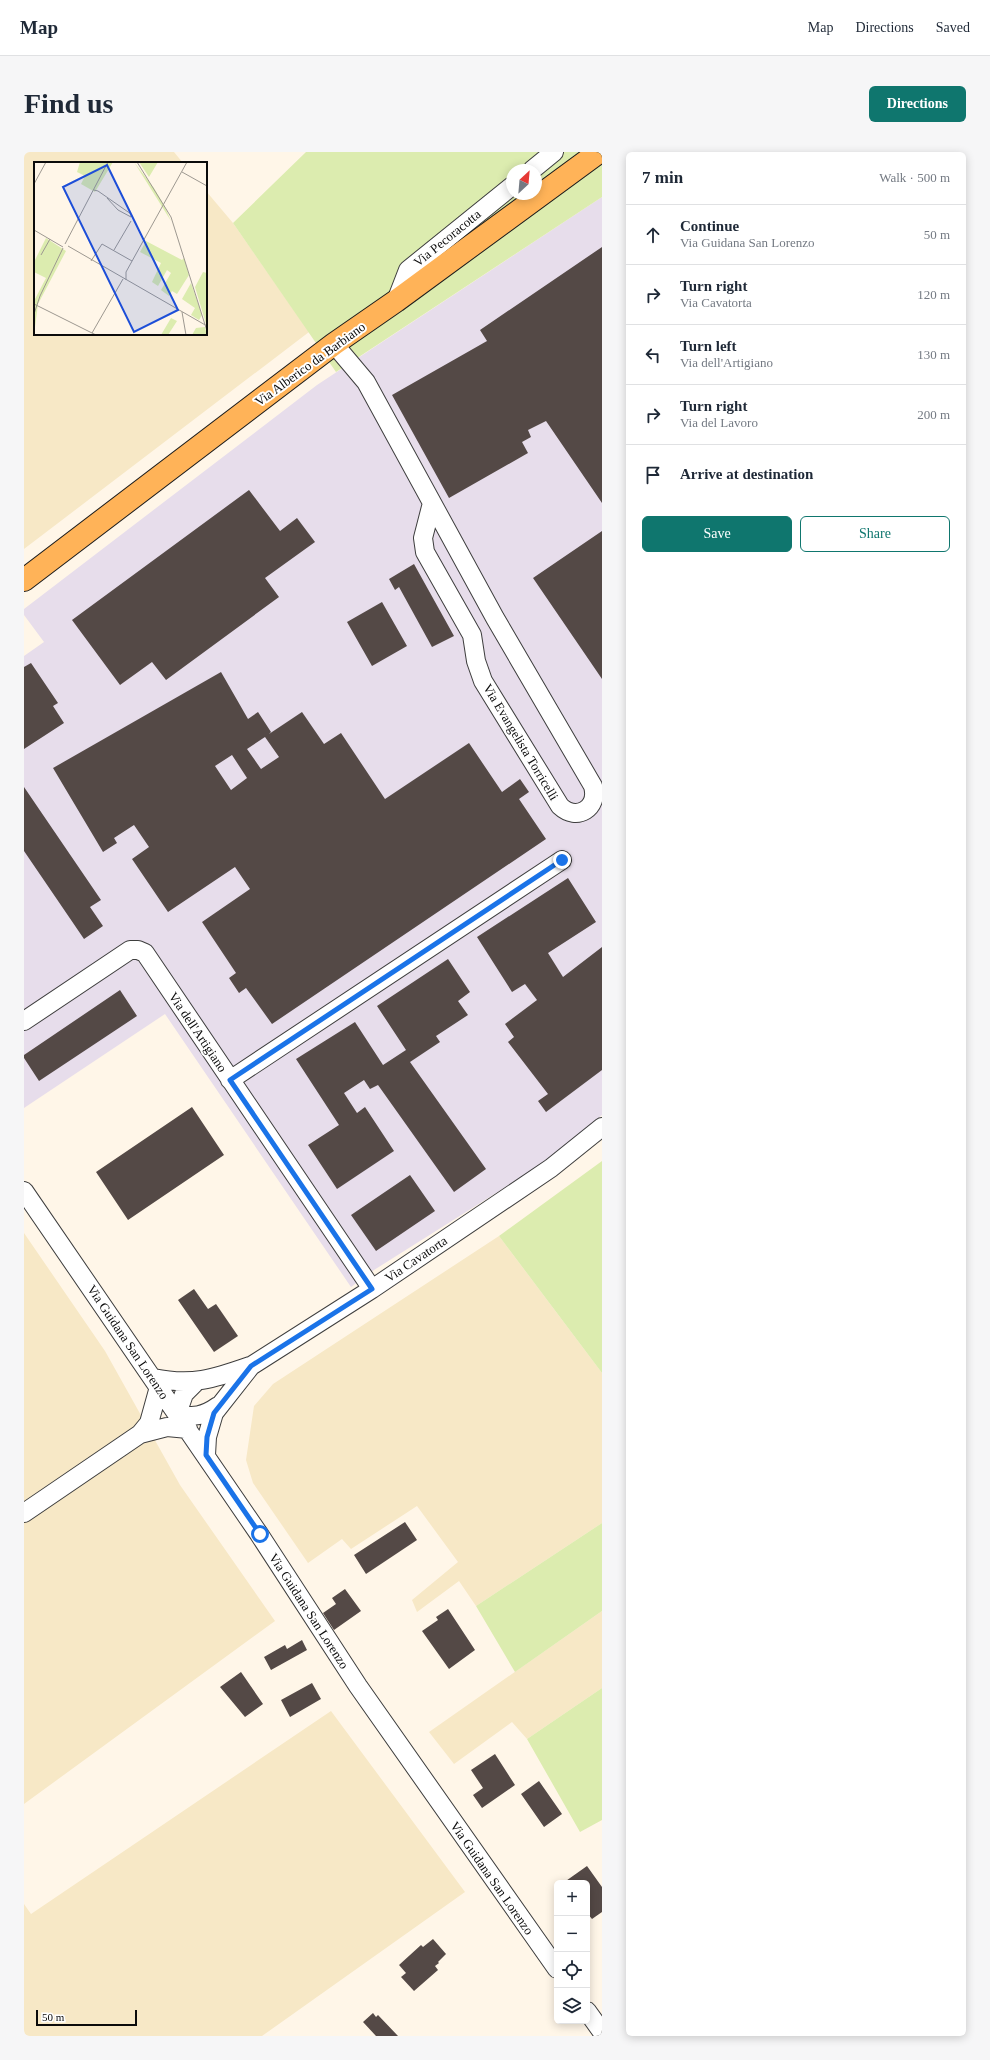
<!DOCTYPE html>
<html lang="en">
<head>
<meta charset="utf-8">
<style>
  body { margin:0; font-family:"Times New Roman",serif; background:#f6f6f7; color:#1f2937 }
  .controls { position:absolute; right:12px; bottom:12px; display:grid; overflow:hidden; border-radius:6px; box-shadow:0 2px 10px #0003 }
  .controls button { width:36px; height:36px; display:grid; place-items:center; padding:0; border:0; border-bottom:1px solid #e0e1e3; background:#fff; color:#1f2937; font:20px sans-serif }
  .compass { position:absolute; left:482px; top:12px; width:36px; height:36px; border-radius:50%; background:#fff; box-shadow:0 2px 10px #0003; rotate:26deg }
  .scale { position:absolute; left:12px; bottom:10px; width:101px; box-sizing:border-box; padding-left:4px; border:2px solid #0b0b0b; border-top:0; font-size:11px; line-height:14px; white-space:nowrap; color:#0b0b0b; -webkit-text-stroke:3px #fff; paint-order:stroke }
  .stop { position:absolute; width:12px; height:12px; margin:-9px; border:3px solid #1a73e8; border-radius:50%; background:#fff }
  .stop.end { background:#1a73e8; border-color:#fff; box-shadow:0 1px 4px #0008 }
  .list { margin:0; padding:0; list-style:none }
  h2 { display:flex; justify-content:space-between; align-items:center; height:52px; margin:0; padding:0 16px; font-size:17px }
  h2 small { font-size:13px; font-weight:400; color:#747a83 }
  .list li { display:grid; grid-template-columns:26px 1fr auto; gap:12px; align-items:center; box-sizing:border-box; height:60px; padding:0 16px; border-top:1px solid #e0e1e3 }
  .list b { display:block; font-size:15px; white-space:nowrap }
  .list p { margin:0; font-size:13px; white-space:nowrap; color:#747a83 }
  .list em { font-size:13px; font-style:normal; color:#747a83 }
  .actions { display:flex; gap:8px; padding:12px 16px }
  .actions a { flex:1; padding:9px 0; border:1px solid #0f766e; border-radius:6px; text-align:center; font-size:14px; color:#0f766e }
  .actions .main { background:#0f766e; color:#fff }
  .icon { flex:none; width:22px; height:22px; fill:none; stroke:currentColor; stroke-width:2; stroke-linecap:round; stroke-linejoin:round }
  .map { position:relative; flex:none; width:578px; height:1884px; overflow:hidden; border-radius:6px }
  header { display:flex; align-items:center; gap:24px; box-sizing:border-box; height:56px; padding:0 20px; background:#fff; border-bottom:1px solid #e0e1e3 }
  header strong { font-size:19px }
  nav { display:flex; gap:22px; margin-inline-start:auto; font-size:14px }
  .intro { display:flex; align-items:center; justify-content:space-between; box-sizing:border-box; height:96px; padding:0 24px }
  h1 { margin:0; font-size:28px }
  .button { padding:10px 18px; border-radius:6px; background:#0f766e; color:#fff; font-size:14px; font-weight:700 }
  main { display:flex; gap:24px; padding:0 24px }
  aside { flex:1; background:#fff; border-radius:6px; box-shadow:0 2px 10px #0003 }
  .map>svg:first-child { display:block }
  .industrial { fill:#e7ddeb }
  .farmland { fill:#f7e8c6 }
  .green { fill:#dcecaf; fill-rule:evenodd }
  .building { fill:#544946; fill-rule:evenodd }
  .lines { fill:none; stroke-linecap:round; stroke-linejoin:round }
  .minor-casing { stroke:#3e3e3e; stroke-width:20 }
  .major-casing { stroke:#1c1c1c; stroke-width:24 }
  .minor { stroke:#fff; stroke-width:18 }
  .major { stroke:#ffb358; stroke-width:22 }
  .route { stroke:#1a73e8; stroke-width:5 }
  .labels { text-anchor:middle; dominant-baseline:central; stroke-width:4; stroke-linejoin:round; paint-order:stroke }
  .street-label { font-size:13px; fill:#0b0b0b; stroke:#fff }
  .inset-road { fill:none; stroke:#9d9890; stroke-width:1 }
  .view { fill:#1d4ed8; fill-opacity:0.15; stroke:#1d4ed8; stroke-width:2 }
  .inset-edge { fill:none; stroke:#0b0b0b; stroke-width:2 }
</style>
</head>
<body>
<header>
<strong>Map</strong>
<nav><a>Map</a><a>Directions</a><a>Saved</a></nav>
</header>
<div class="intro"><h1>Find us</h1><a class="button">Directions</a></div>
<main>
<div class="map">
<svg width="578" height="1884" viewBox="0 0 578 1884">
  <rect width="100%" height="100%" fill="#fff6e8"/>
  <path class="industrial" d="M578,45V963L531,1004L350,1118L327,1135L141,862L0,956V504L20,490L0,463V457L293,233Z"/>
  <path class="farmland" d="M0,0H150L159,11H11V182H182V39L209,71L285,180L0,397Z
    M0,1081L81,1199L156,1333L251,1469L0,1652Z
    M475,1084L578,1221V1371L452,1454L435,1429L393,1460L388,1448L434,1410L393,1354L327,1397L318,1387L284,1411L229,1331L222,1308L230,1254L249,1232Z
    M578,1459V1536L503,1587L488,1570L430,1612L405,1580Z
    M307,1559L441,1740L238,1884H0V1752L7,1762Z"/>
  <path class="green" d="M282,0H578V45L312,220L209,71ZM488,18H512V42H488Z
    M578,1009V1221L475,1084Z
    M578,1371V1459L491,1520L452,1454Z
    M578,1536V1668L556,1680L503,1587Z"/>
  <path class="building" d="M578,95V351L522,269L504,278L507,285L498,290L504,301L425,346L368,243L463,189L456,178Z
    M225,338L256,379L273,366L291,390L241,426L255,445L142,528L128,510L96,533L48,468Z
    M578,379V527L509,426Z
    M390,412L430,484L408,495L375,435L371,438L365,427Z
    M358,450L383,494L348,514L323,470Z
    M7,511L34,551L29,554L40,571L0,597V515Z
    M197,520L224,567L234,560L247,580L245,582L278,560L300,592L317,581L361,647L445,591L478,640L496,627L505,640L495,647L522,687L248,872L222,836L215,841L205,826L212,821L178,770L226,737L211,715L144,760L108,707L125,695L110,673L90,686L93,691L79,700L29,616ZM241,585L255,605L237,617L223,597ZM208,603L223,626L207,638L191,614Z
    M0,635L77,748L66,755L79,774L60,787L0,699Z
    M544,726L572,770L524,801L539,825L578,795V918L522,960L514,949L524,942L484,890L490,885L481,872L513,848L501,832L488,840L453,785Z
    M424,807L446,840L434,849L444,863L412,884L416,890L386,910L462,1017L430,1040L354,933L346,937L340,928L320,941L333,961L341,955L370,999L313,1037L284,993L315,973L272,907L331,870L359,913L382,898L353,854Z
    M96,838L113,864L15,929L0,906V903Z
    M168,955L200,1003L104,1068L72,1020Z
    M386,1023L411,1059L352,1099L327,1063Z
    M170,1137L184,1157L192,1152L214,1184L190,1200L154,1148Z
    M381,1370L393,1388L342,1422L330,1403Z
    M321,1437L337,1459L310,1478L299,1461L312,1452L308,1446Z
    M424,1457L451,1498L425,1517L398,1479L414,1468L412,1465Z
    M278,1488L283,1498L247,1518L240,1505L261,1493L263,1497Z
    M217,1520L239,1552L221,1565L196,1535Z
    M288,1531L297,1547L266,1565L257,1548Z
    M471,1602L491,1633L458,1656L449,1643L459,1636L447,1618Z
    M515,1629L538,1662L520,1675L497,1642Z
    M563,1714L578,1735V1760L568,1767L563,1761V1731H539Z
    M409,1787L422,1802L414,1810L415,1811L411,1814L414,1818L390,1839L377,1825L382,1821L375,1813L397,1793L399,1795Z
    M349,1861L352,1865L354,1863L374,1884H352L339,1870Z"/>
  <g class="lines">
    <defs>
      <path id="minor" d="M508,18L530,0
        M372,149L384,118L488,34
        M310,192L342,230L471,466L569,634C575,656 553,670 536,654L459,529L452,509L448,483L401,400L399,386L408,351
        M0,869L106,798H114L121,801L348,1137
        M206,928L538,708
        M0,1039L235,1382L334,1534L533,1817
        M129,1226C168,1234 189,1227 226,1214
        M153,1262C169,1266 180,1264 194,1254
        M153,1262L160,1242L172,1230
        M116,1282L125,1271L135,1235
        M182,1303L183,1285L190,1261L227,1214L348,1137L527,1016L578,975
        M0,1361L116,1282L143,1275L164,1277
        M563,1859L578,1880"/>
      <path id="major" d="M0,428L310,192L372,149L575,0"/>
    </defs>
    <use href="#minor" class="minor-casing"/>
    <use href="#major" class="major-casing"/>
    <use href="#minor" class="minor"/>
    <use href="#major" class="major"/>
  </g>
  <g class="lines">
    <path class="route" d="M236,1382L182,1303L183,1285L190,1261L227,1214L348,1137L206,928L538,708"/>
  </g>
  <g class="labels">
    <g class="street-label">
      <text transform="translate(423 86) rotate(-39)">Via Pecoracotta</text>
      <text transform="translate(286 212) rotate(-36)">Via Alberico da Barbiano</text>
      <text transform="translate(497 590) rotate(59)">Via Evangelista Torricelli</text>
      <text transform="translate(174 880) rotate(56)">Via dell'Artigiano</text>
      <text transform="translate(392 1107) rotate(-34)">Via Cavatorta</text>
      <text transform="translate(104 1190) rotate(56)">Via Guidana San Lorenzo</text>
      <text transform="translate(285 1459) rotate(57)">Via Guidana San Lorenzo</text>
      <text transform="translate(468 1726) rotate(55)">Via Guidana San Lorenzo</text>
    </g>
  </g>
  <g transform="translate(10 10)">
    <rect width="173" height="173" fill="#fff6e8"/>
    <path d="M46,0H79L61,30L47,22L51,14L43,10ZM100,0L120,26L130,43L137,59ZM105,0H124L115,15ZM12,76L32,89L4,142L0,173V139L12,116L0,110V100ZM112,79L148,98L150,96L155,113L143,132L138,129L135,134L127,128L137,111L133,108L124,124L118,120L127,101L106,90ZM169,110L173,111V165L161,125ZM157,121L168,153L165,158L157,153L161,146L148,137ZM137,156L143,159L134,173H127ZM171,165L173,173H158L162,166Z" fill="#dcecaf"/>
    <path class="inset-road" d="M103,0L137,55L173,169M148,10L173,24M0,22L12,0M60,28L64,29L97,52V55L84,48L73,36M0,68L29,85M31,82L74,0M34,84L173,164M80,88L97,59M7,93L16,77M57,99L68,82L98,99M92,118V110L153,0M0,142L62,173M148,150L152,173M0,152L6,134L29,86M58,171L89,117"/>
    <path class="view" d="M73,3L144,148L100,170L29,25Z"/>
    <rect width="173" height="173" class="inset-edge"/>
  </g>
</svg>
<div class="controls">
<button>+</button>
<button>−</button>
<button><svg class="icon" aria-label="locate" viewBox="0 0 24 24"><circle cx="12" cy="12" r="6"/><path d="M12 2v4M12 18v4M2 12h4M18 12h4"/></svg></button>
<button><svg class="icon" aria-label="layers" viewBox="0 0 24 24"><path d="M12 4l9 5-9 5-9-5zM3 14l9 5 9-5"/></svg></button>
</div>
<svg class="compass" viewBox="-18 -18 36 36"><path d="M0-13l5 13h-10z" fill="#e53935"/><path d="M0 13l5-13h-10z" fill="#747a83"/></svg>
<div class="scale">50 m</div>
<div class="stop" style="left:236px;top:1382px"></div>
<div class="stop end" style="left:538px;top:708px"></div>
</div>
<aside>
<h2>7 min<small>Walk · 500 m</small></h2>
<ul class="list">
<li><svg class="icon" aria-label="ahead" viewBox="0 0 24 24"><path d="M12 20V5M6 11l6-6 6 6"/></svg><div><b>Continue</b><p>Via Guidana San Lorenzo</p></div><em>50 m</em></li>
<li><svg class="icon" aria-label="right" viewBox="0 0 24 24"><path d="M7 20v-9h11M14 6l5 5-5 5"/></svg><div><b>Turn right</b><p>Via Cavatorta</p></div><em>120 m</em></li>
<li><svg class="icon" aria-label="left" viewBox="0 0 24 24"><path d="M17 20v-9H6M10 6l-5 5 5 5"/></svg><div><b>Turn left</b><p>Via dell'Artigiano</p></div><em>130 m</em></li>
<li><svg class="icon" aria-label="right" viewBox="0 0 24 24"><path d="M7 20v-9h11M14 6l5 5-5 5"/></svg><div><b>Turn right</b><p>Via del Lavoro</p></div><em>200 m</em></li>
<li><svg class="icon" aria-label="arrive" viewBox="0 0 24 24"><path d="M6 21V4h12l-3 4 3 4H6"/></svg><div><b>Arrive at destination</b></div></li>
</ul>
<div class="actions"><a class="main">Save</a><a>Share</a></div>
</aside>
</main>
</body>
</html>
